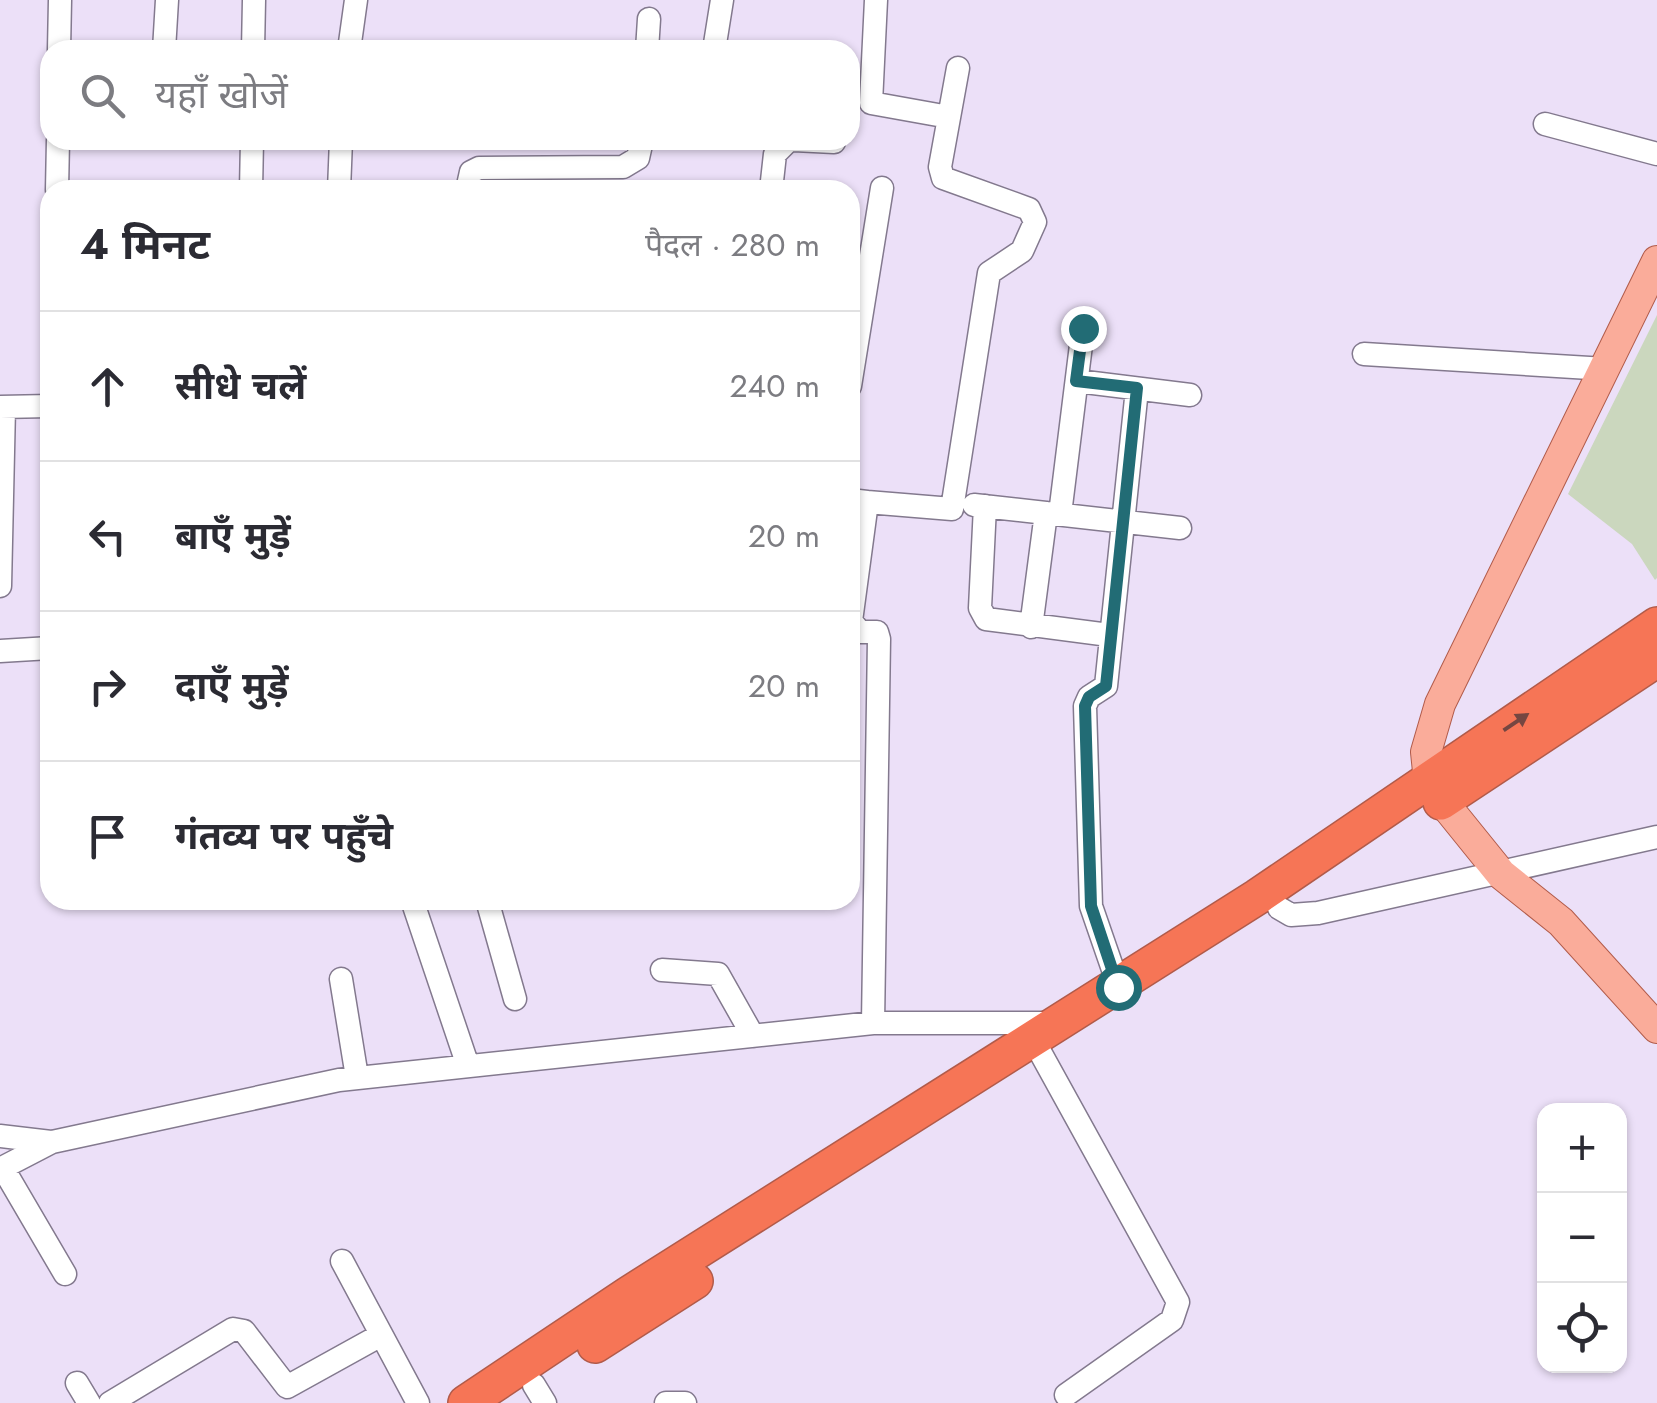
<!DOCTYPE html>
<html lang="hi">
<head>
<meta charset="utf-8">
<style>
  body { margin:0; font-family:Jost,"Noto Sans Devanagari",sans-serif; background:#f2f2f3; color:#2b2b33 }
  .controls { position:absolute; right:30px; bottom:30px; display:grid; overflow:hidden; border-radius:20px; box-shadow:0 2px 8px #0004 }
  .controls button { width:90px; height:90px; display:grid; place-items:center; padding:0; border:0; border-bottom:2px solid #e1e1e2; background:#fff; color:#2b2b33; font:50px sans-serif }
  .stop { position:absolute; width:30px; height:30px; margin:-22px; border:8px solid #226c75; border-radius:50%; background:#fff }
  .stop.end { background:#226c75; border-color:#fff; box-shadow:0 2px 10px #0008 }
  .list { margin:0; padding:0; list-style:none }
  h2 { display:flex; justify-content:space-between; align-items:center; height:130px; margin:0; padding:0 40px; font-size:42px }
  h2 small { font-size:32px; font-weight:400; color:#7c7c81 }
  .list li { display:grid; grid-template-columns:65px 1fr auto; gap:30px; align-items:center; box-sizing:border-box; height:150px; padding:0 40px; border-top:2px solid #e1e1e2 }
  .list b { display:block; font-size:38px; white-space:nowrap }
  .list em { font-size:32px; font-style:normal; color:#7c7c81 }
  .icon { flex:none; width:55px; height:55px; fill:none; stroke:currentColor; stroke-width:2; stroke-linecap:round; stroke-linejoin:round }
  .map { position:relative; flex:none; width:1657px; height:1403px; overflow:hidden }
  .search { position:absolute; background:#fff; box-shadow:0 2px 8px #0004; left:40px; top:40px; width:820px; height:110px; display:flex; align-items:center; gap:25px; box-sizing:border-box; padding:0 35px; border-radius:30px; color:#7c7c81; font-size:38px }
  .panel { position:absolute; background:#fff; box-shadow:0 2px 8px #0004; left:40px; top:180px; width:820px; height:730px; border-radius:30px }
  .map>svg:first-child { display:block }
  .green { fill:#cbd7be }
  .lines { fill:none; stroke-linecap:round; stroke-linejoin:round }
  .minor-casing { stroke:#83798e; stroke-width:25 }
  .major-casing { stroke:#b15b4a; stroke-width:32 }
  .highway-casing { stroke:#b15b4a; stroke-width:38 }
  .minor { stroke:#fff; stroke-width:22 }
  .major { stroke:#faac9a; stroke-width:30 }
  .highway { stroke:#f67556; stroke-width:35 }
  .oneway { fill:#754641 }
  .route { stroke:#226c75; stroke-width:12 }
</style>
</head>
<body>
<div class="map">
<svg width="1657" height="1403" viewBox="0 0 1657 1403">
  <rect width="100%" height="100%" fill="#ece0f8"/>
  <path class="green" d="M1657,315V578L1655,580L1632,544L1568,494Z"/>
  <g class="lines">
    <defs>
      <path id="minor" d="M876,0L871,103L949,117
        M59,50L60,0
        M164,50L167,0
        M253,50L254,0
        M349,50L356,0
        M647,50L649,19
        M714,50L722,0
        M1545,124L1657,154
        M794,140L834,142
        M57,190L58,140
        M251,190L252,140
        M339,190L341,140
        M467,190L471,172L479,168L623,167L638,158L642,140
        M771,190L775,154L789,140
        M1364,354L1606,369
        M1077,381L1190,395
        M850,386L882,188
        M0,407L50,406
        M850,500L867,502L851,621L860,632H877L879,639L873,1023
        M867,502L952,509L989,273L1022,251L1035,222L1029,209L943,178L940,167L958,68
        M974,505L1180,528
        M985,506L980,608L986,619L1109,635
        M1060,514L1083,329
        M0,586L4,407
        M1031,627L1046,513
        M0,651L50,648
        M412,900L468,1066
        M487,900L515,999
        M1279,908L1291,915L1318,913L1657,837
        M662,970L718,974L753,1036
        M341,979L357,1077
        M1119,987L1091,906L1085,706L1089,697L1106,686L1137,389
        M1034,1041L1178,1302L1172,1320L1066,1395
        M0,1136L51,1142
        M3,1168L65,1274
        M0,1169L52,1142L339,1080L873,1023H1053
        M342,1261L418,1403
        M77,1383L89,1403
        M534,1385L545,1403
        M110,1403L233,1329L244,1331L287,1387L381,1335
        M666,1403H685"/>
      <path id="major" d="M1657,261L1440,704L1426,752L1429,781L1442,801L1501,874L1561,922L1657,1028"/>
      <path id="highway" d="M1441,802L1657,659
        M595,1345L695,1281
        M466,1403L629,1294L1257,897L1657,625"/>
    </defs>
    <use href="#minor" class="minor-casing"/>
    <use href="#major" class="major-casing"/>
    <use href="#highway" class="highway-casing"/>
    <use href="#minor" class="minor"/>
    <use href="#major" class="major"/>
    <use href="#highway" class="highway"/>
  </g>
  <defs><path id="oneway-solid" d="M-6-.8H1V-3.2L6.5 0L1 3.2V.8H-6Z" transform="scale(2.5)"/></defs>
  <use class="oneway" href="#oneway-solid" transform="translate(1516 722) rotate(-34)"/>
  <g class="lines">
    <path class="route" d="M1083,328L1076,381L1137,388L1106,686L1089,697L1085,706L1091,906L1118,987"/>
  </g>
</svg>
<div class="controls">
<button>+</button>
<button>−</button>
<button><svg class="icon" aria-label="locate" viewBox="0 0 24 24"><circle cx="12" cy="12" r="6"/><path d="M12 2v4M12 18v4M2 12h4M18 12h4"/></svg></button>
</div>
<div class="stop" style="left:1118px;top:987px"></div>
<div class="stop end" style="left:1083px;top:328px"></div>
<div class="search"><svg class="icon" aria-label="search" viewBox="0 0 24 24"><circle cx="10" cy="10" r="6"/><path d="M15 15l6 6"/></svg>यहाँ खोजें</div>
<section class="panel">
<h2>4 मिनट<small>पैदल · 280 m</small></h2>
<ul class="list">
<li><svg class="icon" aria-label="ahead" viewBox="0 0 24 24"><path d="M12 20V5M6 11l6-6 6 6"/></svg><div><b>सीधे चलें</b></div><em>240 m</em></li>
<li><svg class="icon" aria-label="left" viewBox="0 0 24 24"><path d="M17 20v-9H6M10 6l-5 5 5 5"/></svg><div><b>बाएँ मुड़ें</b></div><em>20 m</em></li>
<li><svg class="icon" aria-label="right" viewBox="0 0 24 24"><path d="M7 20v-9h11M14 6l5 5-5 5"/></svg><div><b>दाएँ मुड़ें</b></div><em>20 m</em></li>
<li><svg class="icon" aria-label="arrive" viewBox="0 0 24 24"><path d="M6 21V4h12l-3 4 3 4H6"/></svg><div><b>गंतव्य पर पहुँचे</b></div></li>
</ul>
</section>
</div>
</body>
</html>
